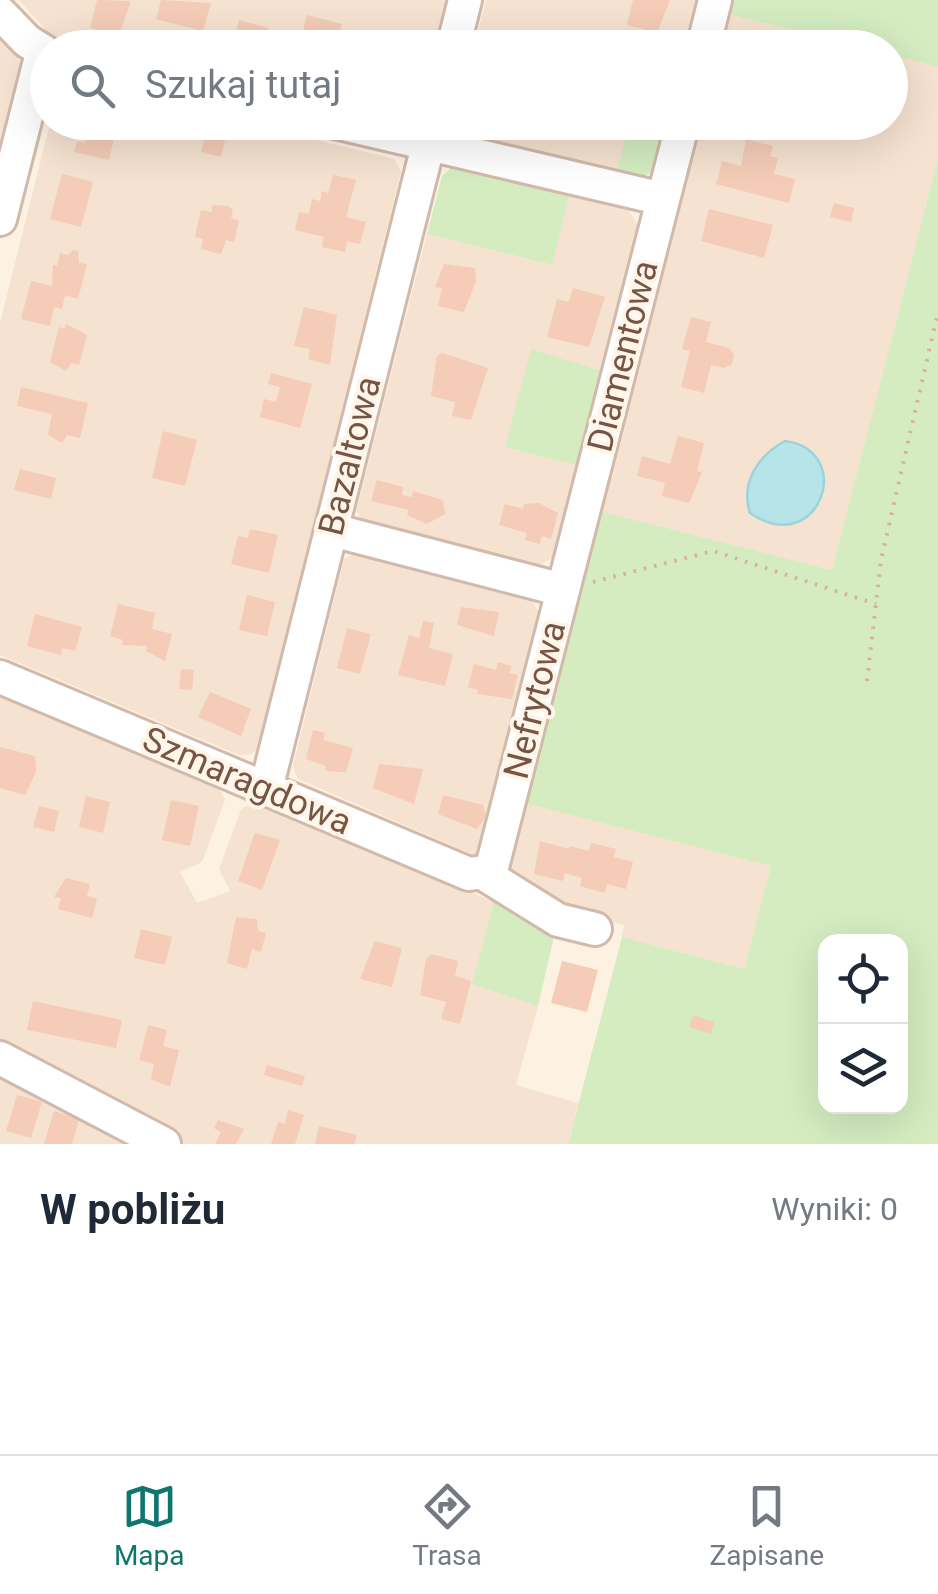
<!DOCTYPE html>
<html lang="pl">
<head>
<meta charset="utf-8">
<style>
  body { margin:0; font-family:Roboto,sans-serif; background:#f6f6f7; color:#1f2937 }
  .controls { position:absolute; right:30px; bottom:30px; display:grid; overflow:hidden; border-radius:20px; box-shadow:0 10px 40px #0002 }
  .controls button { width:90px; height:90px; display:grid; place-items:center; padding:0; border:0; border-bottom:2px solid #e0e1e3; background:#fff; color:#1f2937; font:50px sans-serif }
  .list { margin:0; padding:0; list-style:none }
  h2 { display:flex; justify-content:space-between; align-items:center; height:130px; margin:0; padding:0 40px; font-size:42px }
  h2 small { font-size:32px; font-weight:400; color:#747a83 }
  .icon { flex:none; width:55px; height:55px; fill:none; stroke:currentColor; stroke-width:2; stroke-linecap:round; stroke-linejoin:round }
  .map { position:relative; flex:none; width:938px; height:1144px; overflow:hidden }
  .search { position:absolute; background:#fff; box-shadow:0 10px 40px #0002; left:30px; right:30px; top:30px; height:110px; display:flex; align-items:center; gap:25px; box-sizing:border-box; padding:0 35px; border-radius:55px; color:#747a83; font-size:38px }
  .sheet { height:310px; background:#fff }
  nav { display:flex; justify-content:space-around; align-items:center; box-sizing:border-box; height:140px; border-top:2px solid #e0e1e3; background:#fff; font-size:28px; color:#747a83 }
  nav a { display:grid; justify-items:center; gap:5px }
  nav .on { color:#0f766e }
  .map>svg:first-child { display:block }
  .residential { fill:#f5e2d0 }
  .green { fill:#d4ecc0; fill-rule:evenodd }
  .water { fill:#b6e4e8; stroke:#9bd4da; stroke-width:2.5 }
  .building { fill:#f4ccb8 }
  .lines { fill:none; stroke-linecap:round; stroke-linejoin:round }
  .minor-casing { stroke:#d1b9ab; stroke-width:38 }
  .path { stroke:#d9af9b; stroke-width:4; stroke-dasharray:2.5 8; stroke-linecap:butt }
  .minor { stroke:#fff; stroke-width:32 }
  .labels { text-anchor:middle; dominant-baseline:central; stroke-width:8; stroke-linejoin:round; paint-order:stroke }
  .street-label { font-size:35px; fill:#765547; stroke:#fff5e9 }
</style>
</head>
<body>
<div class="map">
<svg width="938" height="1144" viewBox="0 0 938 1144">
  <rect width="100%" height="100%" fill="#fdf1e2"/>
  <path class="residential" d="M19,0H446L433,48L101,47L50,35Z
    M486,0H707L695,47L474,48Z
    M723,13L862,47L714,48Z
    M0,38L23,64L0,156Z
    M891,55L938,67V158L832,570L595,510L694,123L890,122Z
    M455,122L675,123L638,180L462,137Z
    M50,123H247L394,159L401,172L258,749L248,755H239L0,655V323Z
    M569,196L629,211L646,238L611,374L505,447L587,468L565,551L538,566L363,523L356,511L427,234L551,265Z
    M355,553L529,597L547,625L487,851L474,855L298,779L293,766L344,559Z
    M0,696L218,786L225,800L202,862L180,872L197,903L230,891L219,869L241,810L253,802L494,902L473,983L538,1006L516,1085L578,1103L568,1144H182L0,1047Z
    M520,802L771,866L744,969L622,937L624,925L567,910L513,884L503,864Z
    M0,1073L139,1144H0Z"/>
  <path class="green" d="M726,0H938V67L891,55L890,48L862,47L723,13Z
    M629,123H675L665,164L638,180L616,175Z
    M938,158V1144H568L622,937L744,969L771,866L520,802L595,510L832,570ZM826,942H900V1106H826Z
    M453,166L569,196L552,265L427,234L442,176Z
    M531,349L611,374L587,468L505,447Z
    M494,902L555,932L538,1006L472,984Z"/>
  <path class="water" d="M785,441C857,451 819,560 750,513C740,482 759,455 785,441Z"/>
  <path class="building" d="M97,0L131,1L119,35L90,28Z
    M161,0L211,3L203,31L156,19Z
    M633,0H670L657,33L627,25Z
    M307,15L342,24L340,32L346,34L347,43L341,48L300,43Z
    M239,20L269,28L264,48L233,44Z
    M90,122H118L109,160L74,152L77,141L85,143Z
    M206,132L226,137L221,157L201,152Z
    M746,139L773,146L770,156L778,158L774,174L795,179L789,203L716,184L722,161L741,166Z
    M62,174L93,182L81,227L50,219Z
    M333,175L356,180L346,217L366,222L360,244L347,241L345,252L322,247L324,237L295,230L299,212L309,214L312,199L320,201L322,191L328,193Z
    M834,203L854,208L851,222L830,217Z
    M213,205L228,206L233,210L231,218L239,221L234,242L226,240L221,254L201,249L203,239L195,237L201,210L211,212Z
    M709,209L773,225L764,258L701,241Z
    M73,250L78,251L79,263L87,264L78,299L65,295L62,309L54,307L50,326L21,319L31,281L52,286L53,265L57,266L60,253L68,255Z
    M444,264L475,268L476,281L464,312L438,306L442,288L435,287Z
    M573,288L605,297L589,347L547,337L557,299L569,302Z
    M304,307L337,315L330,365L308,359L310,349L294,346Z
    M691,317L711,322L706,342L729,348L734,355L732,364L724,368L711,365L704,393L681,387L690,351L682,349Z
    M66,324L87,335L79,365L71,363L66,371L50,362L59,327L65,329Z
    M442,353L488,368L471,420L452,416L455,402L431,396L437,356Z
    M271,373L312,384L300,428L260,417L264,399L276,402L280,387L268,384Z
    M21,387L88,403L80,438L67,435L62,443L48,435L52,414L17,406Z
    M163,431L197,440L185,486L152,478Z
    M678,436L704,443L697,471L702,472L689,503L662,496L665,483L637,476L642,456L670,464Z
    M20,469L56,478L51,499L14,490Z
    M377,480L403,487L402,495L412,497L413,491L443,500L445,514L427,524L407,515L409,510L371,501Z
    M539,503L558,513L551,539L542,536L540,544L525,540L527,533L499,525L505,504L523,509L524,504Z
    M250,529L278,535L269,573L231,564L238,536L248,538Z
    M247,595L275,602L267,636L239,630Z
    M118,604L155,613L152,629L172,634L165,661L146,651L147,646L122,645L123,640L110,636Z
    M461,607L499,612L494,636L457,625Z
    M35,614L82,627L75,651L62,648L61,655L27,646Z
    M423,621L434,623L429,648L453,654L445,686L398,675L409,635L419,638Z
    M347,628L371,634L360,674L337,668Z
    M498,662L512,666L509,673L518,675L512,699L477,694L478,690L468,687L474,664L496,670Z
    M181,669L194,670L192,690L179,689Z
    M210,692L251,709L241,736L198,717Z
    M313,730L325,733L323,740L353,748L346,772L325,771L326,766L306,759Z
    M0,747L35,756L36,772L25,795L0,788Z
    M379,764L423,769L414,804L373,788Z
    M443,795L483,805L486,816L477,829L438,814Z
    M86,796L110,802L103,833L79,827Z
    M171,800L199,806L190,846L162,840Z
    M39,806L59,811L54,832L33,827Z
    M255,833L280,840L262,890L238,881Z
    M540,841L569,849L570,846L589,851L591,843L616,849L614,857L633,862L626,889L607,884L605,893L580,886L582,878L565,873L563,881L534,874Z
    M66,878L90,884L87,896L97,899L92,918L58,909L61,898L54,897Z
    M236,917L257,919L258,931L266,933L261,952L252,949L247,969L227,963Z
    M141,929L172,937L165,965L134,958Z
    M375,941L402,948L392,987L360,979Z
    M431,954L458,961L455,976L471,981L460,1024L441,1019L446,1002L420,995L426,960Z
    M562,961L598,970L587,1012L551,1003Z
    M33,1001L122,1020L116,1048L27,1030Z
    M693,1015L714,1022L711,1034L689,1027Z
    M148,1025L167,1030L163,1046L179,1050L170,1087L151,1079L154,1064L139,1060Z
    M267,1065L305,1076L302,1086L264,1075Z
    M17,1095L42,1102L31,1138L6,1131Z
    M288,1110L304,1115L295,1144H271L278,1122L285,1124Z
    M54,1111L79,1119L72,1144H44Z
    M218,1120L244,1129L236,1144H215L221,1132L214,1128Z
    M319,1126L357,1135L354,1144H315Z"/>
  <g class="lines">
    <defs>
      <path id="minor" d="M0,13L27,41L48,54
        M453,48L465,0
        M703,48L715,0
        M335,122L663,199
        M0,219L42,53
        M332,530L563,590
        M0,677L469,874L491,871L683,122
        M266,789L434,122
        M484,874L558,920L595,929
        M0,1058L164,1144"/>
    </defs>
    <use href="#minor" class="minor-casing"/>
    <path class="path" d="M593,582L713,551L876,604
      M867,681L881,560L938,312"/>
    <use href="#minor" class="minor"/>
  </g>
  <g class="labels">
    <g class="street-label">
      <text transform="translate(623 356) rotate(-76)">Diamentowa</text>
      <text transform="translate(350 456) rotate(-76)">Bazaltowa</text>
      <text transform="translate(535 700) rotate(-76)">Nefrytowa</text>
      <text transform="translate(247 781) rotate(23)">Szmaragdowa</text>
    </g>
  </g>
</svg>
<div class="controls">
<button><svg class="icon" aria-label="locate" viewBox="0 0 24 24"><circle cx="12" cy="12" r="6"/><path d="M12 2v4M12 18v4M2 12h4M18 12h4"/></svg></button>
<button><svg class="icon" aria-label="layers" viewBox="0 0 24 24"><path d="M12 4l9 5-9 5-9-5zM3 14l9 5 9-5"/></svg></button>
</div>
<div class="search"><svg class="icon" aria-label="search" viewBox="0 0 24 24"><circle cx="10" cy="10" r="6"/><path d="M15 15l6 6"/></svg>Szukaj tutaj</div>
</div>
<section class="sheet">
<h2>W pobliżu<small>Wyniki: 0</small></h2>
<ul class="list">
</ul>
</section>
<nav>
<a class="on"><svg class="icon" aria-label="map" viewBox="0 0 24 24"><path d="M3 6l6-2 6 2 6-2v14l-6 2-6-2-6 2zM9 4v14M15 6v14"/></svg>Mapa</a>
<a><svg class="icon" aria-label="directions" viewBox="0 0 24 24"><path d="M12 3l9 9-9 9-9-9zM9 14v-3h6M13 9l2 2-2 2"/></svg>Trasa</a>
<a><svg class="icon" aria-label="saved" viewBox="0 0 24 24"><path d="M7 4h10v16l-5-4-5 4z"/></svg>Zapisane</a>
</nav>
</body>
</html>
